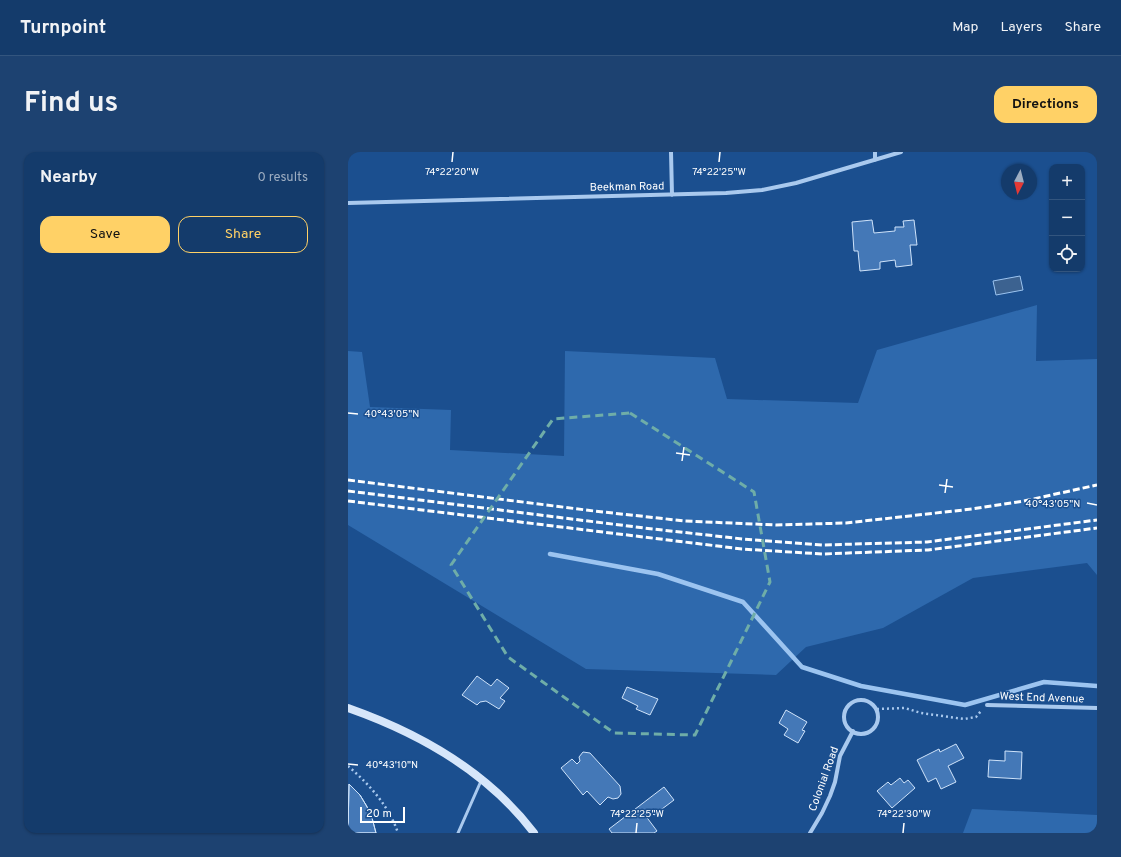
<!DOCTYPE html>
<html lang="en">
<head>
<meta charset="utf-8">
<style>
  body { margin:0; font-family:Overpass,sans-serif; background:#1d4271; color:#f1f3f6 }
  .controls { position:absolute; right:12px; top:12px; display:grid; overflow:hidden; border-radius:8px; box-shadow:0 1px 3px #0004 }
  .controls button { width:36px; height:36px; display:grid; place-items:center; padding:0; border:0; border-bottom:1px solid #33557e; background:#143b6b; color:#f1f3f6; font:20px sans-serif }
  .compass { position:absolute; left:653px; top:12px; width:36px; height:36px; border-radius:50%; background:#143b6b; box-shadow:0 1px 3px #0004; rotate:187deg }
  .scale { position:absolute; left:12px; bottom:10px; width:45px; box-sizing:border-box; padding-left:4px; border:2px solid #fff; border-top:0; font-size:11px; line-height:14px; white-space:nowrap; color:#fff; -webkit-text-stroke:3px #1b4f8f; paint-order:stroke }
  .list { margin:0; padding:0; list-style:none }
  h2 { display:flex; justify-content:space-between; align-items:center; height:52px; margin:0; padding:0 16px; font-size:17px }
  h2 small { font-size:13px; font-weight:400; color:#9dadc1 }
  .actions { display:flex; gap:8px; padding:12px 16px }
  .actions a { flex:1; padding:9px 0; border:1px solid #ffd166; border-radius:12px; text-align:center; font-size:14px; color:#ffd166 }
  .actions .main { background:#ffd166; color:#111 }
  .icon { flex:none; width:22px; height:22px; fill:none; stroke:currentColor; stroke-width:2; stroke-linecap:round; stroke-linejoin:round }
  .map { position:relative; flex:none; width:749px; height:681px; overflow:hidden; border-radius:12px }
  header { display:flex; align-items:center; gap:24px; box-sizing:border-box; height:56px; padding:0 20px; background:#143b6b; border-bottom:1px solid #33557e }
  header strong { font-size:19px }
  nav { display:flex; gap:22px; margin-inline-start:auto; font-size:14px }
  .intro { display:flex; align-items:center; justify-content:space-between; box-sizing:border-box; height:96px; padding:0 24px }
  h1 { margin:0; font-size:28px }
  .button { padding:10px 18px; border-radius:12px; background:#ffd166; color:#111; font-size:14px; font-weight:700 }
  main { display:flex; gap:24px; padding:0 24px }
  aside { flex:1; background:#143b6b; border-radius:12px; box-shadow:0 1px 3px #0004 }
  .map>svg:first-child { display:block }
  .green { fill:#2e69ad }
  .water { fill:#3c6290; stroke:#9cc4f0 }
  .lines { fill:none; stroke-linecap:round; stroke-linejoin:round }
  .stream { stroke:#9cc4f0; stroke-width:4.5 }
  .building { fill:#4478b7; stroke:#cfe3fa }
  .path { stroke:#a9c9ee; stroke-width:2.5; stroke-dasharray:2 3; stroke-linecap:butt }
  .lane { stroke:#a9c9ee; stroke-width:3 }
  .street { stroke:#a9c9ee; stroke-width:4 }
  .secondary { stroke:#d6e6fa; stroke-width:8 }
  .rail { stroke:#fff; stroke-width:3; stroke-dasharray:7 3; stroke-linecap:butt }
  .marked { fill:none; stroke:#6fada8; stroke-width:3; stroke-dasharray:8 5; stroke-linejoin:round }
  .ticks { fill:none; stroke:#fff; stroke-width:1.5 }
  .labels { text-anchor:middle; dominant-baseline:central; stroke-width:3; stroke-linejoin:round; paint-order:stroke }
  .street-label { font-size:11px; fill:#fff; stroke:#1b4f8f }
  .ticks-label { font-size:10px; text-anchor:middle; fill:#fff; stroke:#1b4f8f; stroke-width:3; stroke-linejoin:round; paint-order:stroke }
</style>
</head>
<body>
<header>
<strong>Turnpoint</strong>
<nav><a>Map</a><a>Layers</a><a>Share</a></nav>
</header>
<div class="intro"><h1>Find us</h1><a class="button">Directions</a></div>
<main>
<aside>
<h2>Nearby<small>0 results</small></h2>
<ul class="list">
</ul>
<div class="actions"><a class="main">Save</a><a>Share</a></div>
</aside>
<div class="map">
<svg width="749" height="681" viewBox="0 0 749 681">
  <rect width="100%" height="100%" fill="#1b4f8f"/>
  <path class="green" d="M689,153L688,209L749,207V423L739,411L625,426L535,476L458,495L428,523L238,517L0,373V199L14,200L22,255L103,258L102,298L216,304L217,199L367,206L379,247L510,251L529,198Z
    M624,657L749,663V681H615Z"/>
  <path class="water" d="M672,124L675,138L648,143L645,129Z"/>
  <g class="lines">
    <path class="stream" d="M202,402L310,422L395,450L454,515L513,534L617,553L696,530L749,534"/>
  </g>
  <path class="building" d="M524,68L526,81L547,79V75H556L555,69L566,68L569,93H562L564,113L548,115L547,108L532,110V117L512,119L510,99H506L504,70Z
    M129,524L143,534L149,527L161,536L152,546L157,549L151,557L138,549L132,550L129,553L114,543Z
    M279,535L310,547L302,563L288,557L290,554L274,546Z
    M438,558L459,570L454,578L457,579L450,591L436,583L440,577L431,571Z
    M608,592L616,606L600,614L608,630L593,637L588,626L580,630L569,608L591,597L592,600Z
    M657,599L674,600L673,627L640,625L641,608L657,609Z
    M235,600L242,601L272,634L273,642L270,646L265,647L260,645L252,653L239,639L235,643L213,616L224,607L229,612L232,609L231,605Z
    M552,626L556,631L560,628L567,636L544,656L529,639L540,630L543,633Z
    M1,632L12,643L18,653L23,662L28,681H0Z
    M1,632L12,643L18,653L23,662L28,681H0Z
    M316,635L326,648L306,663L302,659L297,663L309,679L306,681H264L261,677Z"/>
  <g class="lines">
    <path class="path" d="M529,557L557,556L573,561L616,567L628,565L633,559
      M0,614C21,632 41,654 50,681"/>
    <path class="lane" d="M110,681L133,629"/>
    <path class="street" d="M323,0L324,43
      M527,8V0
      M0,51L378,41L414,38L448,31L553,0
      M496 565a17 17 0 1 1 34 0a17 17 0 1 1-34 0Z
      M639,553L749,556
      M462,681L474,661L482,644L487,630L492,604L505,579"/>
    <path class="secondary" d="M0,556C71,581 140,620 186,681"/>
    <path class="rail" d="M0,328L246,359L337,369L428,373L498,371L624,357L676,349L749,333
      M0,339L296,376L395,387L474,393L579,390L749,368
      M0,349L394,397L474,402L580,398L749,376"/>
  </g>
  <path class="marked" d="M282,261L406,340L422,430L347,583L266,581L160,505L103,413L205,267Z"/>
  <path class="ticks" d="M104,10L105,0M371,10L372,0M0,261L10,262M328,301L342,303M334,309L336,295M591,333L605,335M597,341L599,327M739,351L749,353M0,612L10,613M288,681L289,671M555,681L556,671"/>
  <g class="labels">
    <g class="street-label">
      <text transform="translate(279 35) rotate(-1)">Beekman Road</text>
      <text transform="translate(694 546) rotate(2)">West End Avenue</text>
      <text transform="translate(476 627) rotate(-70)">Colonial Road</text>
    </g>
  </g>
  <g class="ticks-label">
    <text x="104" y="23">74°22'20"W</text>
    <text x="371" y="23">74°22'25"W</text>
    <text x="44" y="265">40°43'05"N</text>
    <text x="705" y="355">40°43'05"N</text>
    <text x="44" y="616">40°43'10"N</text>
    <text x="289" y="665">74°22'25"W</text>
    <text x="556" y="665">74°22'30"W</text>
  </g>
</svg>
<div class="controls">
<button>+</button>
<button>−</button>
<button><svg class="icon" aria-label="locate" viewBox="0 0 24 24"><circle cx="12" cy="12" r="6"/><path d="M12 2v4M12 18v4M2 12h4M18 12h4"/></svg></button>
</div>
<svg class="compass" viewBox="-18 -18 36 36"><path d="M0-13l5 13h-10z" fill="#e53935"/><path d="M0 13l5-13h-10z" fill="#9dadc1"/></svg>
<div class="scale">20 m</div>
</div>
</main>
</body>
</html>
